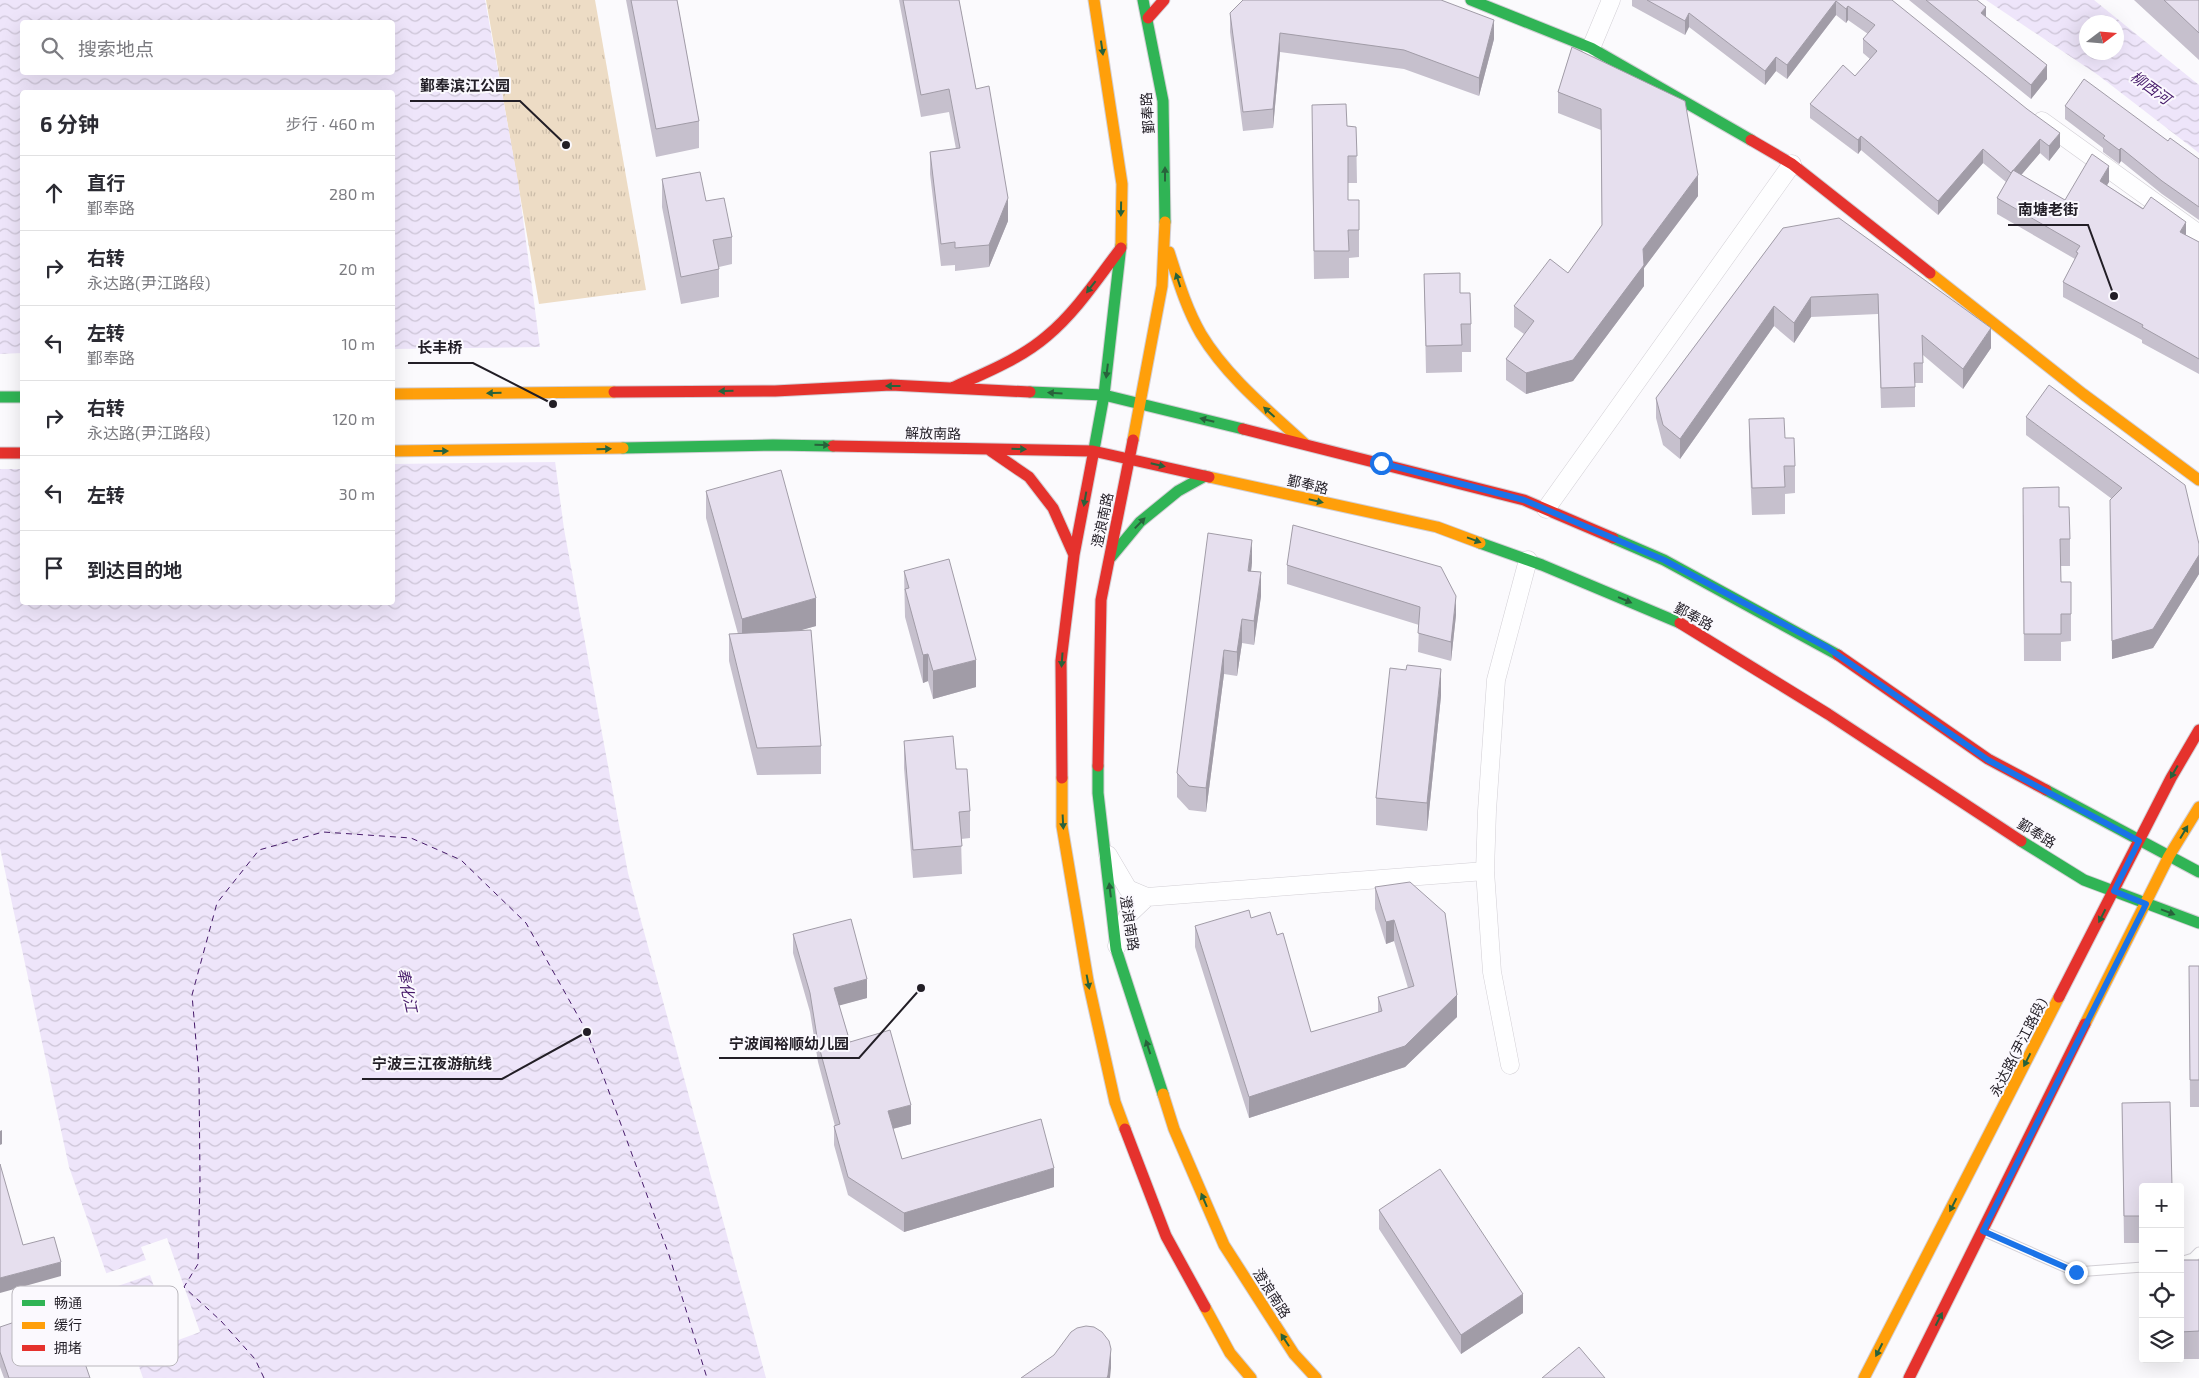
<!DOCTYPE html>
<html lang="zh">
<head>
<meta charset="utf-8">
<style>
  body { margin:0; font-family:"Exo 2","Noto Sans SC",sans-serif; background:#f2f2f3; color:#2b2b33 }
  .controls { position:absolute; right:15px; bottom:15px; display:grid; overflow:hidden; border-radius:5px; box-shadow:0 5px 20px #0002 }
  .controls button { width:45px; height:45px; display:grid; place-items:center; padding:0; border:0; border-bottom:1px solid #e1e1e2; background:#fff; color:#2b2b33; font:25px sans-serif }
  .compass { position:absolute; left:2079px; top:15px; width:45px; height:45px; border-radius:50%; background:#fff; box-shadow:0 5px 20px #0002; rotate:74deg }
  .stop { position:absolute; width:15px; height:15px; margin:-11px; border:4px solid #1a73e8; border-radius:50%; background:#fff }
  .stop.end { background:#1a73e8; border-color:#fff; box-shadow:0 1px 5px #0008 }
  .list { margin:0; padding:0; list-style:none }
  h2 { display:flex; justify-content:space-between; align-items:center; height:65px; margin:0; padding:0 20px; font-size:21px }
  h2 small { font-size:16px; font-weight:400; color:#7c7c81 }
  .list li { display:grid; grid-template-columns:32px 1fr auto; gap:15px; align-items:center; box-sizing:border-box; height:75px; padding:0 20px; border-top:1px solid #e1e1e2 }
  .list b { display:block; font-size:19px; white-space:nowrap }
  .list p { margin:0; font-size:16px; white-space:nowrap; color:#7c7c81 }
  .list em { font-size:16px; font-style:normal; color:#7c7c81 }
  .icon { flex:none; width:28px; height:28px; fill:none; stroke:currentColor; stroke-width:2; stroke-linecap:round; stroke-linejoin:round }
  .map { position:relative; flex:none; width:2199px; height:1378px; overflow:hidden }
  .search { position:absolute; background:#fff; box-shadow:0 5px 20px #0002; left:20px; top:20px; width:375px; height:55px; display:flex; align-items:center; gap:12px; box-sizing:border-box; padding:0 18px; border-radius:5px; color:#7c7c81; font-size:19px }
  .panel { position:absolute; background:#fff; box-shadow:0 5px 20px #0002; left:20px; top:90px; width:375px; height:515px; border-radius:5px }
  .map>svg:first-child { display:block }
  .park { fill:url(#park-tufts) }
  .water { fill:url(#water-waves); fill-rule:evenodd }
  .pier { fill:#fbfafd }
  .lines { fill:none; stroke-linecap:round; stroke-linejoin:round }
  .ferry { stroke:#451969; stroke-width:1; stroke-dasharray:6 5; stroke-linecap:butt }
  .lane-casing { stroke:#d2cfd5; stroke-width:11 }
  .street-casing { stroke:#d2cfd5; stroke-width:19 }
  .fast-casing { stroke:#d2cfd5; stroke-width:13 }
  .slow-casing { stroke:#d2cfd5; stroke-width:13 }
  .jam-casing { stroke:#d2cfd5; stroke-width:13 }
  .lane { stroke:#fefeff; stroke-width:9 }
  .street { stroke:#fefeff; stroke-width:18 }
  .fast { stroke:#30b455; stroke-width:11 }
  .slow { stroke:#ff9f0a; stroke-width:11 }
  .jam { stroke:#e5322d; stroke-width:11 }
  .wall { fill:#c6c0cd }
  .shaded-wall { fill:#a19ca7 }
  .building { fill:#e6dfee; stroke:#a19ca7 }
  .oneway { fill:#28623b }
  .route { stroke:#1a73e8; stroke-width:6 }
  .labels { text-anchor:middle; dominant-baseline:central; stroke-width:4; stroke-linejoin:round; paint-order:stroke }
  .street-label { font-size:14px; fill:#221e26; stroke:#fbf9fe }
  .water-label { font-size:15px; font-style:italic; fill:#451969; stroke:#fbf9fe }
  .key { fill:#fbf9fe; stroke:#bab7bd; stroke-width:1 }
  .key-label { font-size:14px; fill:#221e26 }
  .leader { fill:none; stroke:#221e26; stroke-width:2 }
  .callout-dot { fill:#221e26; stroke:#fbf9fe; stroke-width:2 }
  .callout-label { font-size:15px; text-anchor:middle; font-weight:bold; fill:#221e26; stroke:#fbf9fe; stroke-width:4; stroke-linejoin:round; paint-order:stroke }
</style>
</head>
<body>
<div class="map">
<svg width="2199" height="1378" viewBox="0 0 2199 1378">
  <defs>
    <pattern id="park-tufts" width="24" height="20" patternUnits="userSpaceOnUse" patternTransform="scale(1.25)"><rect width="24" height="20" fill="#eddcc5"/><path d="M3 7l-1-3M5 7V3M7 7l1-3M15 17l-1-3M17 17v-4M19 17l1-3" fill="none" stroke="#cbbca9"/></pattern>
    <pattern id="water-waves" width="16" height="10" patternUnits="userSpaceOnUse" patternTransform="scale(1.25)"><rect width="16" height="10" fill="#eee5fa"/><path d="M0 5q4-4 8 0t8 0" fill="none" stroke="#ccc4d6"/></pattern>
  </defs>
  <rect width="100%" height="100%" fill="#fbfafd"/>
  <path class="park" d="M486,0H595L646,290L539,304Z"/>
  <path class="water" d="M0,0H485L518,181L564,529L628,873L766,1378H143L69,1167L0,848ZM22,22H392V72H22ZM22,92H392V602H22Z
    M1986,0H2094L2199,85V153L2098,75ZM2086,22H2116V52H2086Z"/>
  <path class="pier" d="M542,347L557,462L392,464L393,349Z
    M22,353V469H0V354Z
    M167,1238L200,1332L173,1342L150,1275L109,1289L104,1274L146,1260L141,1247Z"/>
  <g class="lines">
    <path class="ferry" d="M264,1378L255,1359L221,1321L184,1287L198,1264L200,1181L199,1076L192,995L217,903L259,850L323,832L411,838L461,860L526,923L587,1032L669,1255L707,1378"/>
    <defs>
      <path id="lane" d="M1985,1232L2076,1272L2143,1267
        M2180,1262L2193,1258L2199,1252"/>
      <path id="street" d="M1591,48L1611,0
        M2042,121L2199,234
        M1546,509L1792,164
        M1108,855L1128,889L1147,897L1128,915L1117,946
        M1485,871L1492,972L1510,1065
        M1147,897L1485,871L1487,811L1496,680L1528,560"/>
      <path id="fast" d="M1143,0L1163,101L1165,222
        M1471,0L1591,48L1751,140
        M1030,392L1104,395L1243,429
        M0,397H22
        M623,448L773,445L833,446
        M1093,455L1104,395L1121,245
        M1613,538L1664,560L1838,655
        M1480,543L1542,565L1680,623
        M1111,557L1140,522L1178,491L1205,476
        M1098,766V793L1116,949L1163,1094
        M2046,790L2199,872
        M2021,841L2084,880L2199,923"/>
      <path id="slow" d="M1094,0L1122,184L1121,245
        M1169,252C1178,280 1186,308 1201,334C1227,377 1268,410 1305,444
        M1930,273L2083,394L2199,480
        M392,394L614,392
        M1133,440L1162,286L1165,222
        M392,451L623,448
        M1209,477L1437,527L1480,543
        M1062,778V826L1088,981L1115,1102L1125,1129
        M2085,1024L2169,856L2199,807
        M1163,1094L1174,1129L1224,1245L1294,1354L1316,1378
        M1205,1307L1230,1353L1251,1378
        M1864,1378L2059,997"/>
      <path id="jam" d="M1148,18L1164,0
        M1751,140L1792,164L1930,273
        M952,388C984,373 1019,360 1047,336C1076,312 1098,278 1121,248
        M614,392L775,391L891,385L1030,392
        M1243,429L1524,500L1613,538
        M833,446L1093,451L1209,477
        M988,449L1029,477L1053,508L1074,555
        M0,453H22
        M1680,623L1828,714L2021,841
        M1838,655L1988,759L2046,790
        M1098,766L1101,600L1133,440
        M1062,778L1061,661L1074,555L1093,455
        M2059,997L2171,778L2199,730
        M1125,1129L1166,1236L1205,1307
        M1909,1378L2085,1024"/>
    </defs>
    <use href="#lane" class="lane-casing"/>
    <use href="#street" class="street-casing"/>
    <use href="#fast" class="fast-casing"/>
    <use href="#slow" class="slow-casing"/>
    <use href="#jam" class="jam-casing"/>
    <use href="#lane" class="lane"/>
    <use href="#street" class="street"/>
    <use href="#fast" class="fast"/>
    <use href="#slow" class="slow"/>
    <use href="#jam" class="jam"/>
  </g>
  <path class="wall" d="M626,0H677L699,121V148L656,157Z
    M899,0H959L976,89L1008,221L989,267L955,271V265L941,266L930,174V152L956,149L949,112L921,117Z
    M1632,0H1892L2060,147L2049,161L2040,153L2021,175L2065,200L2109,182L2106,185L2186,235L2199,242V374L2142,343V340L2063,297V282L2075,259L1997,214V198L2006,182L1983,163L1938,215L1861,150L1858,154L1810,118V104L1855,76L1870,59L1863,53V39L1868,34L1848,20L1846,23L1836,15L1787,79L1776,71L1765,85L1689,27L1685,35L1632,6Z
    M1909,0H1977L1986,17L2047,79L2031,99Z
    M2134,0H2199V60Z
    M1230,13L1494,39L1479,96L1404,69L1280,52L1273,128L1243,131L1230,32Z
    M1572,47L1698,196L1644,268V286L1573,381L1526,394L1506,380V359L1524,334L1514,327V306L1568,273L1602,226L1601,130L1558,113V92Z
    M2065,106L2168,141L2199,159V220L2162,194L2121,161L2119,164L2103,152V148L2065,119Z
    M1347,126L1356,127L1357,183H1348V200H1359V257L1349,258V278L1314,279L1312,132Z
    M662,179L706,201L732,237V264L719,267V297L681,304L662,207Z
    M1783,228L1991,348L1963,389L1923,355V383H1915V407L1881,408L1878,314L1811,317L1794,343L1774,326L1680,459L1663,445L1656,418V398Z
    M1424,274L1460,293L1471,324V352H1462V372L1426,373Z
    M2026,417L2199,544V574L2153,648L2112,659L2110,519L2112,499L2026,435Z
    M1749,419L1785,438L1795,466V493L1785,494V514L1752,515L1749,446Z
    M706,491L816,626L800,630L821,746V774L757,775L729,661V634H738L706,518Z
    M2059,507L2070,539V566H2060L2061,582H2071V641L2061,642V661H2024L2023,515Z
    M1252,563L1251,571L1261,596L1254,645L1242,643L1237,676L1224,674L1206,812L1189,810L1177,797V773Z
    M1287,565L1456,615L1451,661L1418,652L1419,625L1287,584Z
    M904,571L976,687L933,699L928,681L923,683L905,617Z
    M1441,696L1427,831L1376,825V798Z
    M904,741L956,769L970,811V838L961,839L962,874L913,878L904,768Z
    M1375,887L1457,1017L1405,1067L1249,1118L1195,947V926L1251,918L1277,935L1311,1032L1378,1013V997L1408,988L1394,941L1386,944L1375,909Z
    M793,934L867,998L839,1005L850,1042L911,1124L893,1129L902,1159L1054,1187L904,1232L848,1195L834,1145V1126H835L818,1062L810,1012L793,953Z
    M2189,966H2199V1107H2190Z
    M2122,1103L2143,1187V1243H2124Z
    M1379,1210L1523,1313L1461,1354L1379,1229Z
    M2180,1260H2199V1359H2180Z
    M0,1327L90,1378H4L0,1367Z"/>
  <path class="shaded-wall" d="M1836,1V15L1787,79V65Z
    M1848,6V20L1846,23V9Z
    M1986,7V21L1981,13Z
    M1689,13V27L1685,35V21Z
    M1494,20V39L1479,96V78Z
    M1280,33V52L1273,128V109Z
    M1776,57V71L1765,85V71Z
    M2047,65V79L2031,99V85Z
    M2060,133V147L2049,161V146Z
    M1861,136V150L1858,154V140Z
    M2040,139V153L2011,187V173Z
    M2121,148V161L2119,164V150Z
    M1983,149V163L1938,215V201Z
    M2109,166V182L2100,197V181Z
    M1698,175V196L1644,268V286L1573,381L1526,394V373L1643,249Z
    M1008,198V221L989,267V245Z
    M2186,222V238L2180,232Z
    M1811,297V317L1794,343V323Z
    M1774,306V326L1680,459V439Z
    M1991,328V348L1963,389V369Z
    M1252,540V563L1248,595V571Z
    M2199,555V574L2153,648L2112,659V641Z
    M1261,572V596L1254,645V621Z
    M1456,596V615L1451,661V642Z
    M816,598V626L742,647V619Z
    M1242,619V643L1237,676V652Z
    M1224,650V674L1206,812V788Z
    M928,654V681L923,683V655Z
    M976,660V687L933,699V671Z
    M1441,669V696L1427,831V803Z
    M1394,920V941L1386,944V922Z
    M867,979V998L834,1007V988Z
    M1457,995V1017L1405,1067L1249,1118V1097Z
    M911,1105V1124L888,1130V1111Z
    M2,1130V1144L0,1145V1131Z
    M1054,1168V1187L904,1232V1213Z
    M61,1262V1276L0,1293V1278Z
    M1523,1294V1313L1461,1354V1335Z
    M1111,1349V1368L1110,1378H1107Z"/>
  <path class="building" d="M631,0H677L699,121L656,129Z
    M903,0H959L976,89L989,86L1008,198L989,245L955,248V242L941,244L930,152L960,148L949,89L921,95Z
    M1243,0H1441L1494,20L1479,78L1404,50L1280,33L1273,109L1243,112L1230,13Z
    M1647,0H1892L2027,109L2060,133L2049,146L2040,139L2011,173L1983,149L1938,201L1861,136L1858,140L1810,104L1843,65L1855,76L1877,51L1863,39L1875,25L1848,6L1846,9L1836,1L1787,65L1776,57L1765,71L1689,13L1685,21Z
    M1926,0H1977L1986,7L1981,13L2047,65L2031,85Z
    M2164,0H2199V33Z
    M1572,47L1685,101L1698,175L1643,249L1644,265L1573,360L1526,373L1506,359L1534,321L1514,306L1550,259L1568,273L1602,225L1601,109L1558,92Z
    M2084,79L2168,141L2170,138L2199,159V207L2162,181L2121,148L2119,150L2103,138L2105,136L2065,106Z
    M1346,104L1347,126L1356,127L1357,156H1348V200H1359V230H1348L1349,251H1314L1312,105Z
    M2092,154L2109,166L2100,181L2143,209L2151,197L2186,222L2180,232L2199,242V359L2142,327L2143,325L2063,282L2078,253L2076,252L2080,246L1997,198L2013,170L2065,200Z
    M700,172L706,201L724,198L732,237L713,240L719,269L681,277L662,179Z
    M1839,218L1991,328L1963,369L1922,335L1923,363H1914L1915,387L1881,388L1878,294L1811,297L1794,323L1774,306L1680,439L1663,425L1656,398L1783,228Z
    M1460,273V293H1470L1471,324H1461L1462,345L1426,346L1424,274Z
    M2049,385L2185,485L2199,544V555L2153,629L2112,641L2110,500L2122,488L2026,417Z
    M1784,418L1785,438H1794L1795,466H1784L1785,487L1752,488L1749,419Z
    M781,470L816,598L742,619L706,491Z
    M2059,487V507H2069L2070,539H2060L2061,582H2071V614H2061V634H2024L2023,488Z
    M1293,525L1441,567L1456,596L1451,642L1418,633L1420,607L1287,565Z
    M1208,533L1252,540L1248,571L1261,572L1254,621L1242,619L1237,652L1224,650L1206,788L1189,786L1177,773Z
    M949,559L976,660L933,671L928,654L923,655L905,589L909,588L904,571Z
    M811,630L821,746L757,748L729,634Z
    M1407,665L1441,669L1427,803L1376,798L1390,668L1406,670Z
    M953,736L956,769H967L970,811L959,812L962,846L913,850L904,741Z
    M1410,882L1445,913L1457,995L1405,1046L1249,1097L1195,926L1249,910L1251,918L1270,912L1277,935L1283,933L1311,1032L1382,1011L1378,997L1414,986L1394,920L1386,922L1375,887Z
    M851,919L867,979L834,988L850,1042L890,1030L911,1105L888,1111L902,1159L1041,1119L1054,1168L904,1213L848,1177L834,1126L840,1124L818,1043L810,993L793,934Z
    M2189,966H2199V1080H2190Z
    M2170,1102L2172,1187H2143V1216H2124L2122,1103Z
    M0,1164L23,1245L54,1237L61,1262L0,1278Z
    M1440,1169L1523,1294L1461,1335L1379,1210Z
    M2180,1260H2199V1331L2180,1332Z
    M65,1305L90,1378H9L0,1352V1327Z
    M1086,1326L1094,1327L1102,1332L1109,1341L1111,1349L1108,1375L1107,1378H1021L1054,1355L1071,1332L1077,1328Z
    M1579,1347L1605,1378H1542Z"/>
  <defs><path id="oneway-solid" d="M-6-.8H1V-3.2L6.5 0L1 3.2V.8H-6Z" transform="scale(1.25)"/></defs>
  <g class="oneway">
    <use href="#oneway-solid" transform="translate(1102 48) rotate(82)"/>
    <use href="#oneway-solid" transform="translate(1165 174) rotate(-90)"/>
    <use href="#oneway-solid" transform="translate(1121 209) rotate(91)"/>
    <use href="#oneway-solid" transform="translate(1178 280) rotate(-108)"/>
    <use href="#oneway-solid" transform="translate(1091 287) rotate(128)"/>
    <use href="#oneway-solid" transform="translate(1107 371) rotate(97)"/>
    <use href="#oneway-solid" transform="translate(893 386) rotate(-180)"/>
    <use href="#oneway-solid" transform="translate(726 391) rotate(179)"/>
    <use href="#oneway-solid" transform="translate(494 393) rotate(179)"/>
    <use href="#oneway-solid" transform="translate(1055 393) rotate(-177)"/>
    <use href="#oneway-solid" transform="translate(1269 412) rotate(-138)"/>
    <use href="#oneway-solid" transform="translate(1207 420) rotate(-166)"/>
    <use href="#oneway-solid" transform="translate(822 445) rotate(1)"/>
    <use href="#oneway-solid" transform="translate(604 449) rotate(-1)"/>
    <use href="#oneway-solid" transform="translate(1019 449) rotate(1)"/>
    <use href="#oneway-solid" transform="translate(441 451)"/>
    <use href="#oneway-solid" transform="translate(1158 465) rotate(13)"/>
    <use href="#oneway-solid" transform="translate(1085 499) rotate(100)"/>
    <use href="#oneway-solid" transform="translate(1316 501) rotate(13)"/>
    <use href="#oneway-solid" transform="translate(1140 523) rotate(-46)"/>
    <use href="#oneway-solid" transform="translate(1474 540) rotate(20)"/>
    <use href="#oneway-solid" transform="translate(1625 600) rotate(23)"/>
    <use href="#oneway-solid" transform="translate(1062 660) rotate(94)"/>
    <use href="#oneway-solid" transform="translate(2174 772) rotate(120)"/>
    <use href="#oneway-solid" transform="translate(1063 822) rotate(87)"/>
    <use href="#oneway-solid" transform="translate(2184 832) rotate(-59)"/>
    <use href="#oneway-solid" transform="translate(1110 890) rotate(-97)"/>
    <use href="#oneway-solid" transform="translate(2168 912) rotate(21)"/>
    <use href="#oneway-solid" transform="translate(2102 916) rotate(117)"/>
    <use href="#oneway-solid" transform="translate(1088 982) rotate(79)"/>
    <use href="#oneway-solid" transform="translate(1148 1047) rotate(-108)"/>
    <use href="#oneway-solid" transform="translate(2027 1060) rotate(117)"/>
    <use href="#oneway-solid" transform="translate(1204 1200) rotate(-113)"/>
    <use href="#oneway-solid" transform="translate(1953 1205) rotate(117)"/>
    <use href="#oneway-solid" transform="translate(1939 1319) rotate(-63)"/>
    <use href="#oneway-solid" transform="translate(1285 1340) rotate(-123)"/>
    <use href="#oneway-solid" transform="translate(1879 1350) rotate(117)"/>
  </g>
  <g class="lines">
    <path class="route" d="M1381,463L1524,500L1664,560L1828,648L1988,760L2139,841L2114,891L2146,904L1983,1231L2076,1272"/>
  </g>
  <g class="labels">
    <g class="street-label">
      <text transform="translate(1147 113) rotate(-94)">鄞奉路</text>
      <text transform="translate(933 433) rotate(1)">解放南路</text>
      <text transform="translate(1308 484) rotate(13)">鄞奉路</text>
      <text transform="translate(1102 520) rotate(-78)">澄浪南路</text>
      <text transform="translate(1694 616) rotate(28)">鄞奉路</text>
      <text transform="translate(2037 833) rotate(32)">鄞奉路</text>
      <text transform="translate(1130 923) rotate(81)">澄浪南路</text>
      <text transform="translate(2018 1047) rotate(-63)">永达路(尹江路段)</text>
      <text transform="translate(1272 1293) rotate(57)">澄浪南路</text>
    </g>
    <g class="water-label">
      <text transform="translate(2151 87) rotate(36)">柳西河</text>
      <text transform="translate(408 990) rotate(78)">奉化江</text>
    </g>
  </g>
  <rect x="12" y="1286" width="166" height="80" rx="8" class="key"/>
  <rect x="22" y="1300" width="23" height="6" fill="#30b455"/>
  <rect x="22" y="1322" width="23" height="7" fill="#ff9f0a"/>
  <rect x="22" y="1345" width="23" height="6" fill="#e5322d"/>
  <g class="key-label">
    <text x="54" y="1308">畅通</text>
    <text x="54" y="1330">缓行</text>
    <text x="54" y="1353">拥堵</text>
  </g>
  <path class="leader" d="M566 145L520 101H410M2114 296L2088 225H2008M553 404L473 363H408M921 988L859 1058H719M587 1032L502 1079H362"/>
  <g class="callout-dot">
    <circle cx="566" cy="145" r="5"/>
    <circle cx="2114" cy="296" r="5"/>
    <circle cx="553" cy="404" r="5"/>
    <circle cx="921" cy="988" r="5"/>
    <circle cx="587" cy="1032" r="5"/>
  </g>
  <g class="callout-label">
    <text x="465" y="91">鄞奉滨江公园</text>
    <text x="2048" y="215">南塘老街</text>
    <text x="440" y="353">长丰桥</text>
    <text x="789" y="1049">宁波闻裕顺幼儿园</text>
    <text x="432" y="1069">宁波三江夜游航线</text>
  </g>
</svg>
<div class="controls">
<button>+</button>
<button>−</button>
<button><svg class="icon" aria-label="locate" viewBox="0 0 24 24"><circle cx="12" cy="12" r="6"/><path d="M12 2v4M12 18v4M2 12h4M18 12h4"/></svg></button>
<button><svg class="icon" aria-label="layers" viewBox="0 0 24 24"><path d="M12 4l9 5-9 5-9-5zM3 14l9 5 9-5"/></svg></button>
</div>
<svg class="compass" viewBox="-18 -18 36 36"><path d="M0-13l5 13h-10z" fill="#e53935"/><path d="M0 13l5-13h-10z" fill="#7c7c81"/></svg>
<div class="stop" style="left:1381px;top:463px"></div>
<div class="stop end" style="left:2076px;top:1272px"></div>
<div class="search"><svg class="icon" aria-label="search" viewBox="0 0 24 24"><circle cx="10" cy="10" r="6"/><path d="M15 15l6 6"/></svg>搜索地点</div>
<section class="panel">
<h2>6 分钟<small>步行 · 460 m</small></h2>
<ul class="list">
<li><svg class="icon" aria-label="ahead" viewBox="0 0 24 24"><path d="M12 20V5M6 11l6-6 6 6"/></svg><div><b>直行</b><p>鄞奉路</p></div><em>280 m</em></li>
<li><svg class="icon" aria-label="right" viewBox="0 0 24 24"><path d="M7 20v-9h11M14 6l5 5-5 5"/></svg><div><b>右转</b><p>永达路(尹江路段)</p></div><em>20 m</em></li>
<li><svg class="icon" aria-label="left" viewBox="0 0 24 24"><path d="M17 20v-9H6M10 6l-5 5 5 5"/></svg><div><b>左转</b><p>鄞奉路</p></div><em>10 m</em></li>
<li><svg class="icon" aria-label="right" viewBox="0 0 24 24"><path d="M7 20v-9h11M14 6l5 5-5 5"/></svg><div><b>右转</b><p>永达路(尹江路段)</p></div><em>120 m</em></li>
<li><svg class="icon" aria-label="left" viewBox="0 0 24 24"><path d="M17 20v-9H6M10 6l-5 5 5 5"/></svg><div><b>左转</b></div><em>30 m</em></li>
<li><svg class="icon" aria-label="arrive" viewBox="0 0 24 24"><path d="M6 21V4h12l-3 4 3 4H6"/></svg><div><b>到达目的地</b></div></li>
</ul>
</section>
</div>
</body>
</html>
